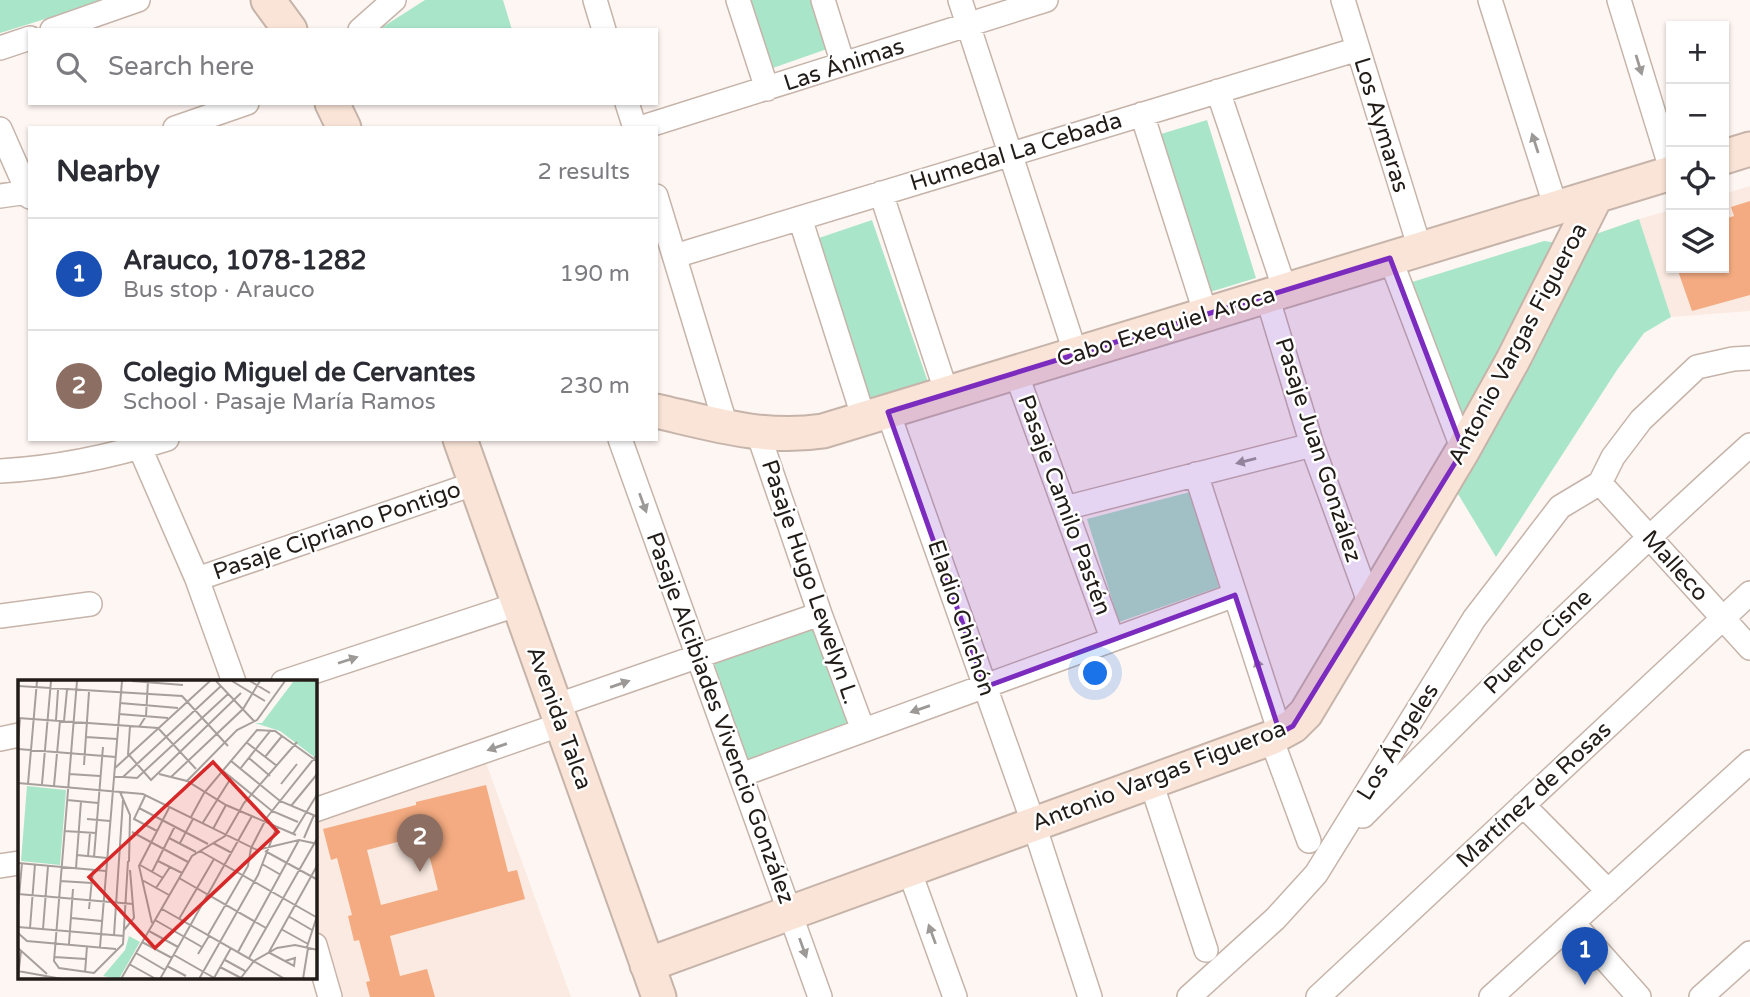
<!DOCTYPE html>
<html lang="en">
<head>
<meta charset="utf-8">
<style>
  body { margin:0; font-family:"Varela Round",sans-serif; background:#f2f2f3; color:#2b2b33 }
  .controls { position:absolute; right:21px; top:21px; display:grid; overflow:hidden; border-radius:0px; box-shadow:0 2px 5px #0004 }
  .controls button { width:63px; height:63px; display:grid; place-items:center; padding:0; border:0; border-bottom:2px solid #e1e1e2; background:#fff; color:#2b2b33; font:35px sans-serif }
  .you { position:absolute; left:1096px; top:674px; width:24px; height:24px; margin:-18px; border:5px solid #fff; border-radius:50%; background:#1a73e8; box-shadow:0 0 0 10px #1a73e833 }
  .badge { display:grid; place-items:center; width:46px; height:46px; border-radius:50%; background:#7a7a22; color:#fff; font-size:23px; font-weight:700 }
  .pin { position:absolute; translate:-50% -58px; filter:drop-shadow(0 2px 4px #0008) }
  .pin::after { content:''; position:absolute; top:37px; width:24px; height:21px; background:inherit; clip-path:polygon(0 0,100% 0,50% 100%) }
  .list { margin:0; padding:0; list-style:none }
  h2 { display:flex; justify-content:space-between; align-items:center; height:91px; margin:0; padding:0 28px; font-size:30px }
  h2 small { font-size:23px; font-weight:400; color:#7c7c81 }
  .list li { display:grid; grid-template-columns:46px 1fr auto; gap:21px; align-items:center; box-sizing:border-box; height:112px; padding:0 28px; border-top:2px solid #e1e1e2 }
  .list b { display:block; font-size:26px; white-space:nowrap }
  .list p { margin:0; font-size:23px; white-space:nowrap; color:#7c7c81 }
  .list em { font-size:23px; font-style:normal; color:#7c7c81 }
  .icon { flex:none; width:38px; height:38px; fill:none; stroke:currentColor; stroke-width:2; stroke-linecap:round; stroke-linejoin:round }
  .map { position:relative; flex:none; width:1750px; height:997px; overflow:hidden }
  .search { position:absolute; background:#fff; box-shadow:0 2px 5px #0004; left:28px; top:28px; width:630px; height:77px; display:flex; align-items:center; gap:18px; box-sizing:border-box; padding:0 24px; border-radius:0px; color:#7c7c81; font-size:26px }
  .panel { position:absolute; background:#fff; box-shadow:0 2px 5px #0004; left:28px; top:126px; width:630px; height:315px; border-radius:0px }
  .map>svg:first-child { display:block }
  .built { fill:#faeae1 }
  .green { fill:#a9e5c9 }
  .building { fill:#f4ab81; fill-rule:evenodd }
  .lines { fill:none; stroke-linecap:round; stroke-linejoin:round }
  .street-casing { stroke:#c6b4aa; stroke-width:26 }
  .secondary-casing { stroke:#c6b4aa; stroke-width:37 }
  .street { stroke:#fff; stroke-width:23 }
  .secondary { stroke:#fae4d7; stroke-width:33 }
  .oneway { fill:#9c9997 }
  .marked { fill:#7b2cbf; fill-opacity:0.2; stroke:#7b2cbf; stroke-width:5; stroke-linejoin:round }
  .labels { text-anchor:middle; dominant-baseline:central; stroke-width:5; stroke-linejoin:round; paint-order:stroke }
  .street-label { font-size:23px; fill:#221c18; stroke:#fff }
  .inset-road { fill:none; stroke:#a69f9b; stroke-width:2 }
  .view { fill:#d62828; fill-opacity:0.15; stroke:#d62828; stroke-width:3.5 }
  .inset-edge { fill:none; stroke:#221c18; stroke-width:3.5 }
</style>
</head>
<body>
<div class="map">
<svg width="1750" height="997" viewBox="0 0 1750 997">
  <rect width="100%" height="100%" fill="#fef6f2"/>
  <path class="built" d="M1750,186V311L1671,317L1639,219L1671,210V268H1724V194Z
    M486,763L571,997H335L315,923V821Z"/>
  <path class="green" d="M0,0H106L0,33Z
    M425,0H503L512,30H378Z
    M747,0H811L827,49L770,69Z
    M1207,120L1256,278L1210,292L1161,134Z
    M1639,219L1671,317L1644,333L1617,370L1496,557L1455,489L1596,234Z
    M872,220L929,385L872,405L816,239Z
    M1544,241L1558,243L1462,430L1409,283Z
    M1190,492L1219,587L1119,622L1087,519Z
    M815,624L851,725L748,760L713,660Z"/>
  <path class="building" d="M1750,201V295L1692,311L1677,268H1724V219L1734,216L1731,207Z
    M486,785L508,872L517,870L525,899L390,936L400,976L427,969L435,997H370L366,982L370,981L359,940L354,941L348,916L352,915L337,858L331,860L323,829L416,805V802ZM424,835L438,890L381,905L367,850Z"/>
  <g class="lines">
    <defs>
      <path id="street" d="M595,0L604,30
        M738,0L767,89
        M823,0L843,64
        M960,0L1076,355
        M1343,0L1420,249
        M1490,0L1556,208
        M1619,0L1671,169
        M52,30L138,0
        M360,30L394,0
        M0,48L30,38
        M1218,91L1285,290
        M627,103L635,128
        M1142,114L1206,315
        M175,128L247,103
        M640,128L1046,0
        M0,129L30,197
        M881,193L947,394
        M0,196L28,192
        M656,196L726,426
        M800,218L864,419
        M675,256L1358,49
        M1390,258L1463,450
        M1267,296L1312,445L1370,604
        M1016,373L1112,638
        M888,412L1034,825L1090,997
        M758,433L820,614L863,730
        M136,439L197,579L234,682
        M620,439L820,997
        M0,471C57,468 113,456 167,439
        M1196,474L1280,733
        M1600,483L1750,648
        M1600,483L1613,457L1641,420L1697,367L1733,359L1750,358
        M1065,508L1312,445
        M197,579L476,483
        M0,616L90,604
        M283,682L519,604
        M555,706L820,614
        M1271,738L1309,841
        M0,739L19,735
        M741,775L1235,595
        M1151,782L1206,950
        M1523,805L1608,891
        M315,810L562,724
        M1363,816C1489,689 1617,565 1750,445
        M0,866L19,863
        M909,870L955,997
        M1573,923L1639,997
        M315,945L330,997
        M1189,997L1275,919L1316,874L1474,619L1560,507L1600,483
        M1318,997L1750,593
        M1491,997L1750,762
        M1701,997L1750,953"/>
      <path id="secondary" d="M268,0L290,30
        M332,103L344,128
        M1724,157L1750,149
        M656,411C713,424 764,440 823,431L1671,173
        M460,439L659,997
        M647,965L1271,738L1293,726L1306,713L1463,450L1513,360L1596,196"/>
    </defs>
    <use href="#street" class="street-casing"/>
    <use href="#secondary" class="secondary-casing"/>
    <use href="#street" class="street"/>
    <use href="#secondary" class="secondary"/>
  </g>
  <defs><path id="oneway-solid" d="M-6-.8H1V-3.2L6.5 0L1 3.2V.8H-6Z" transform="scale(1.75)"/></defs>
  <g class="oneway">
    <use href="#oneway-solid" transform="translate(1639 65) rotate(73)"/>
    <use href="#oneway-solid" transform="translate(1535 143) rotate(-108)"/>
    <use href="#oneway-solid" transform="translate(1246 461) rotate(166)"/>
    <use href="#oneway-solid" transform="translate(643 503) rotate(70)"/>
    <use href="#oneway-solid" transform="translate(348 660) rotate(-18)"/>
    <use href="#oneway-solid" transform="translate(1259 668) rotate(-108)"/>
    <use href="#oneway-solid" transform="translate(620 684) rotate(-19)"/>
    <use href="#oneway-solid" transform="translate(920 709) rotate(161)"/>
    <use href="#oneway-solid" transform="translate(497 747) rotate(161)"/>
    <use href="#oneway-solid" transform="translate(932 934) rotate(-110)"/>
    <use href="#oneway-solid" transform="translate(803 948) rotate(70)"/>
  </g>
  <path class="marked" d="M1390,258L1463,450L1293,726L1280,733L1235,595L985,687L888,412Z"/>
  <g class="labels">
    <g class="street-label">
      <text transform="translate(844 65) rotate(-18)">Las Ánimas</text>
      <text transform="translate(1381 125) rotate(73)">Los Aymaras</text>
      <text transform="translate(1016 152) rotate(-17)">Humedal La Cebada</text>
      <text transform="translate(1166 327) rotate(-17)">Cabo Exequiel Aroca</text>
      <text transform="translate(1518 344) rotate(-62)">Antonio Vargas Figueroa</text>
      <text transform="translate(1318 450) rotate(72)">Pasaje Juan González</text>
      <text transform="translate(1064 505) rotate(70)">Pasaje Camilo Pastén</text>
      <text transform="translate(337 531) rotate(-19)">Pasaje Cipriano Pontigo</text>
      <text transform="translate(1675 566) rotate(48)">Malleco</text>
      <text transform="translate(810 582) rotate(71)">Pasaje Hugo Lewelyn L.</text>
      <text transform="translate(961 618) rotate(71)">Eladio Chichón</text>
      <text transform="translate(1538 642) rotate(-44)">Puerto Cisne</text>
      <text transform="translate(559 718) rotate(70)">Avenida Talca</text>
      <text transform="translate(720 718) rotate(70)">Pasaje Alcibiades Vivencio González</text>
      <text transform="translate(1398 742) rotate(-58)">Los Ángeles</text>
      <text transform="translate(1159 776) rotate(-21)">Antonio Vargas Figueroa</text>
      <text transform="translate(1534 795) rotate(-43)">Martínez de Rosas</text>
    </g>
  </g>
  <g transform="translate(18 680)">
    <rect width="299" height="299" fill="#fef6f2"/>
    <path d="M299,1V79L262,51L237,43H244L275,2ZM9,106L48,110L42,185L3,181ZM111,256L122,262L101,299L85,296L107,270Z" fill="#a9e5c9"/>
    <path class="inset-road" d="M59,1L36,281L41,288L76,293L105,264L110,181M114,1L165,5M198,1L236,41M214,1L247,21M232,1L252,13M0,6L164,16L210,66M102,23L160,28M101,34L150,38M0,38L140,48L178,89M38,40L40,10M46,41L49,10M121,47L128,36L130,1M68,57L99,59M0,62L2,38M228,62L259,86M0,69L98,77M110,75L112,46M111,75L133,100L223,13M247,77L264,56M231,78L252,96M213,81L262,121L300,137M66,85L71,12M97,88L192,1M222,89L253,50M204,90L254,131L280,142M51,94L82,96M141,94L169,101L208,125L278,155M96,97H105L203,6M105,97L119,98L210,14M153,97L225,29L242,1M169,101L219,50L239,40L267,1M0,103L125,114L239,170L281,160L300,164M10,104L19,1M24,104L33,1M263,104L279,84M36,106L42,41M102,112L112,135L111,182M127,116L116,139L139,151M49,120L80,123M273,126L300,93M121,128L190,164M173,137L186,113L239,50L257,51L300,82M69,139L92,141M246,141L298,76M184,144L213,98M195,149L208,125M46,151L78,153M114,152L170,182M275,154L300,113M151,158L178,172M286,158L296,135M162,163L175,139M195,163L214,173M182,171L298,237M247,171L300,200M59,175L89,178M70,176L72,153M76,177L85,67M140,181L164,193M0,183L88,191M244,184L263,195M122,185L145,198M58,188L63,121M134,192L157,146M161,198L248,248M124,200L151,215M42,201L74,203M138,208L152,187M0,214L115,224M0,228L4,183M71,229L75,190M144,229L267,299M270,236L294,250M53,238L84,241M161,239L196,179M137,240L184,267M134,243L121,186L151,128M0,247L106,256M12,248L17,184M25,249L30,186M263,249L290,264M106,250L116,238L112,190M131,251L160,267M0,253L9,261L98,269M96,255L105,120M190,255L230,186L233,168L247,141M124,262L154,278M51,264L55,209M82,267L104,1M289,267L299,236M0,268L29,294M220,272L281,160M250,272L276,286L277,278L267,281M251,272L300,184M118,273L147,290M180,274L191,256M156,275L198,299M36,277L68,279M231,278L300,157M207,280L227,291M111,284L138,299M149,286L168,296M202,287L223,298M0,291L44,299M67,293L69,266M0,297L3,271M196,298L213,268M103,299L174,176L207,156L226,123L279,62M142,299L234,136M181,299L240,195L259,146M222,299L236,281L259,268L277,265L300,270M285,299L290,268"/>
    <path class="view" d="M195,82L260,152L137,268L71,197Z"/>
    <rect width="299" height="299" class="inset-edge"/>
  </g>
</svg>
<div class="controls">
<button>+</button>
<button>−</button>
<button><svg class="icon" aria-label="locate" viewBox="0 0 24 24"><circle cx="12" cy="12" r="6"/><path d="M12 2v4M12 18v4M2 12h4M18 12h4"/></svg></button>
<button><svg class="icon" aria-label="layers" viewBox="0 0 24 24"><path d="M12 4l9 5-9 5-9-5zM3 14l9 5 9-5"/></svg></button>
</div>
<div class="you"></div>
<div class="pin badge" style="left:1585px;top:985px;background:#1a4fb4">1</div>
<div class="pin badge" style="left:420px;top:872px;background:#8d6e63">2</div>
<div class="search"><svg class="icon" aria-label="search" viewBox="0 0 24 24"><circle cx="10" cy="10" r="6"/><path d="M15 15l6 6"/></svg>Search here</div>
<section class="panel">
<h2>Nearby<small>2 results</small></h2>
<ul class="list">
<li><span class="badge" style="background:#1a4fb4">1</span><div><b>Arauco, 1078-1282</b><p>Bus stop · Arauco</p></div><em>190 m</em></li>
<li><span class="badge" style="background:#8d6e63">2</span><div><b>Colegio Miguel de Cervantes</b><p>School · Pasaje María Ramos</p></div><em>230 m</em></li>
</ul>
</section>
</div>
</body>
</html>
